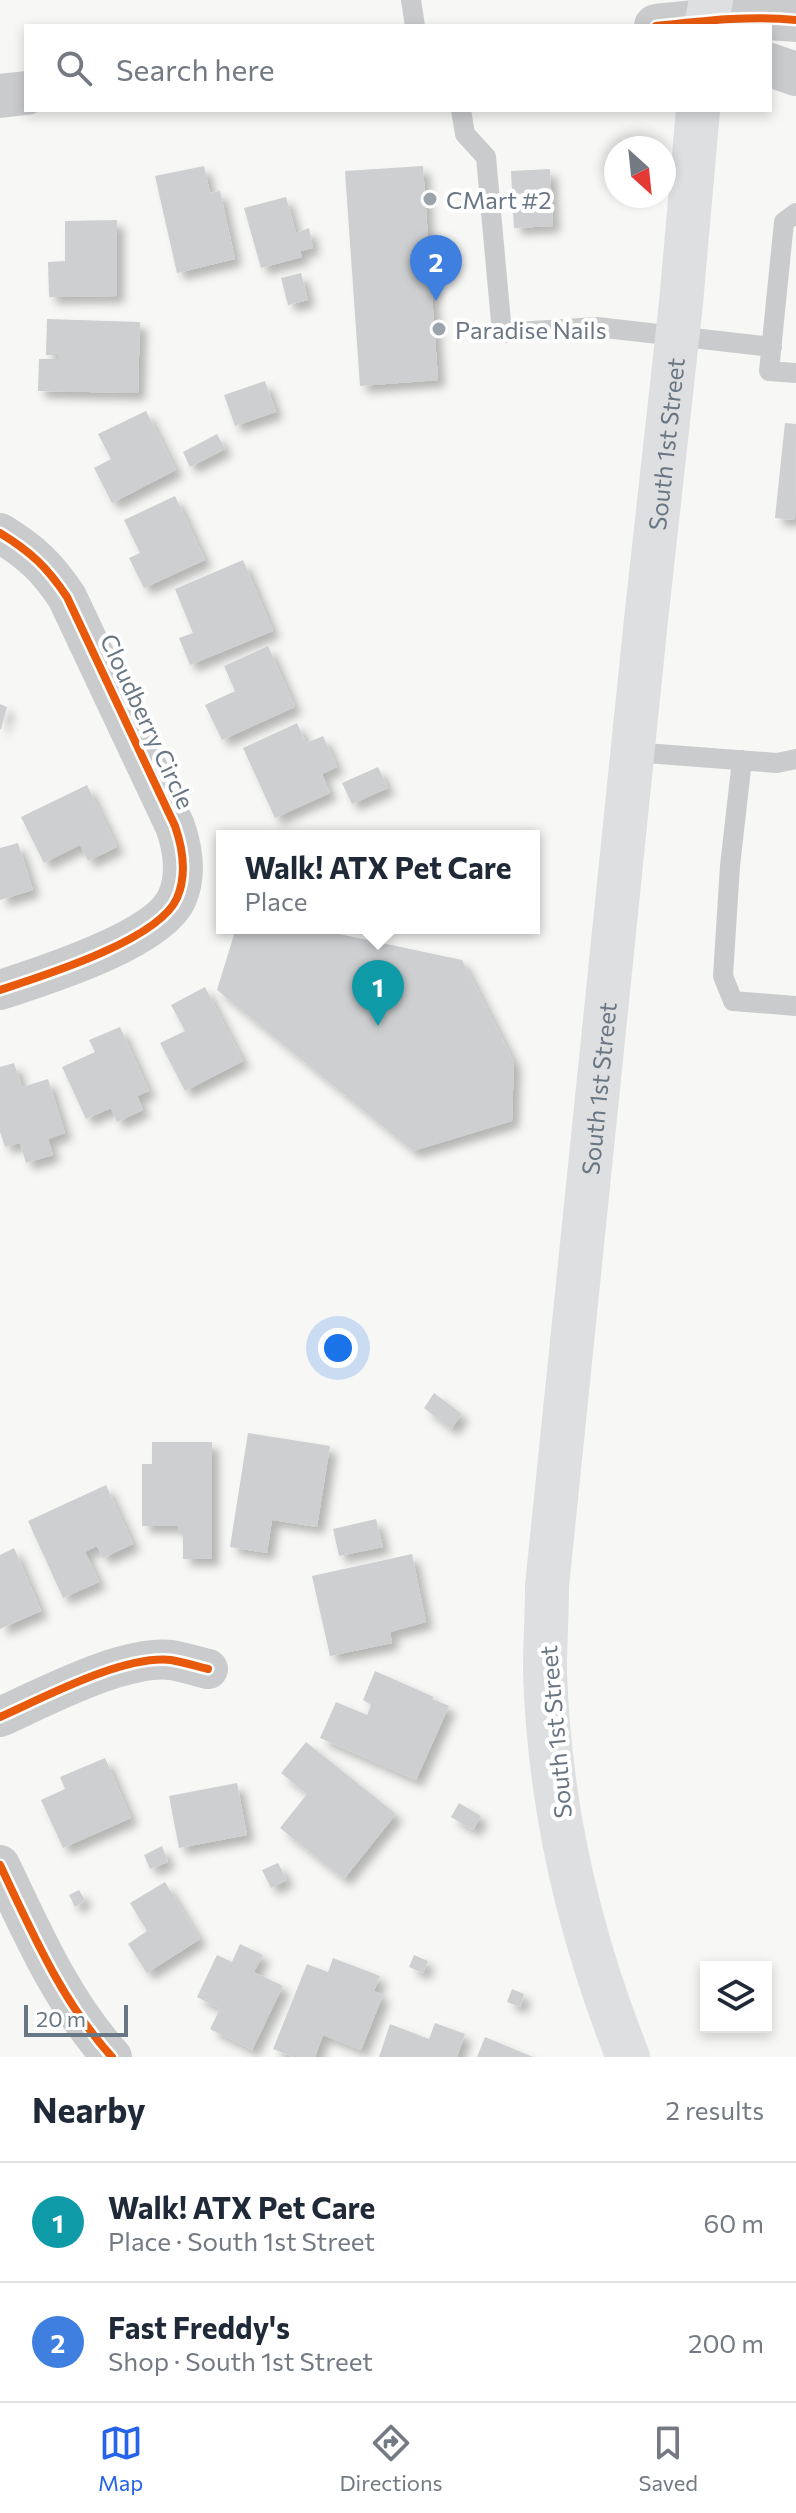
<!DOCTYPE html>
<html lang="en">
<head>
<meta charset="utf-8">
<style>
  body { margin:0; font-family:Commissioner,sans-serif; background:#f6f6f7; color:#1f2937 }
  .controls { position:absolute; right:24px; bottom:24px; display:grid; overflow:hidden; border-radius:0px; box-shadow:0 4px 12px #0003 }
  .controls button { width:72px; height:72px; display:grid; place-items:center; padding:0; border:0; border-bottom:2px solid #e0e1e3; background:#fff; color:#1f2937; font:40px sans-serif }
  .compass { position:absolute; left:604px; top:136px; width:72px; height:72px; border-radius:50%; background:#fff; box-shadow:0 4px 12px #0003; rotate:153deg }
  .scale { position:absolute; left:24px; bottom:20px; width:104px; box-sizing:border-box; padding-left:8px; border:4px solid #697684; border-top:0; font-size:22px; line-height:28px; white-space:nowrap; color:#697684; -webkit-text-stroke:6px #fff; paint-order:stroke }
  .you { position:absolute; left:338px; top:1348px; width:28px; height:28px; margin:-20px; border:6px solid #fff; border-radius:50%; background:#1a73e8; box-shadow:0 0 0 12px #1a73e833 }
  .badge { display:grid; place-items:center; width:52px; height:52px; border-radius:50%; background:#2563eb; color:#fff; font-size:26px; font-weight:700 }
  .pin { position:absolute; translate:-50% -66px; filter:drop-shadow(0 2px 4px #0008) }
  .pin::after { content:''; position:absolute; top:42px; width:28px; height:24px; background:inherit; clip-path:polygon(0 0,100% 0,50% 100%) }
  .popup { position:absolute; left:216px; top:830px; width:324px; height:104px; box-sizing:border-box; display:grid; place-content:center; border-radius:0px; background:#fff; filter:drop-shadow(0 2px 6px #0005); font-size:26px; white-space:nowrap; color:#747a83 }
  .popup b { font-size:30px; color:#1f2937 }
  .popup::after { content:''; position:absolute; left:50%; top:100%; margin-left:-16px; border:16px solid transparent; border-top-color:#fff }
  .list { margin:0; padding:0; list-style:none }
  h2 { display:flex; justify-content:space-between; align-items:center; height:104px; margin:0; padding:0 32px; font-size:34px }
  h2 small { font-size:26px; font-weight:400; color:#747a83 }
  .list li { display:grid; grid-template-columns:52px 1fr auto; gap:24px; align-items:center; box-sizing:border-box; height:120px; padding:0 32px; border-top:2px solid #e0e1e3 }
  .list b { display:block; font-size:30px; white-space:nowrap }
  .list p { margin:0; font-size:26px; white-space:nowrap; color:#747a83 }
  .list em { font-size:26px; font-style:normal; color:#747a83 }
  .icon { flex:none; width:44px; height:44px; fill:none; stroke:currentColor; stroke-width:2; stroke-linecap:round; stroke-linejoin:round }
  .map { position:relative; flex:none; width:796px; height:2057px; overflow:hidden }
  .search { position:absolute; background:#fff; box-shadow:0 4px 12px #0003; left:24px; right:24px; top:24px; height:88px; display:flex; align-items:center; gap:20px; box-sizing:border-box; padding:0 28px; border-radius:0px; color:#747a83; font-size:30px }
  .sheet { height:344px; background:#fff }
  nav { display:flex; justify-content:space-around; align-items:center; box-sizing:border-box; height:112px; border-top:2px solid #e0e1e3; background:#fff; font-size:22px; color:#747a83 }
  nav a { display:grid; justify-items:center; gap:4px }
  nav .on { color:#2563eb }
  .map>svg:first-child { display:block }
  .building { fill:#cdcfd0; filter:url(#shadow) }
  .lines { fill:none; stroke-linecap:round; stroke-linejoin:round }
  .service { stroke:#cacbcc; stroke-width:20 }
  .minor { stroke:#cacbcc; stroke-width:40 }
  .tertiary { stroke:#cacbcc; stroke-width:44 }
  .secondary { stroke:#dedfe0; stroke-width:44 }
  .cycleway-casing { stroke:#fff; stroke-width:13 }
  .cycleway { stroke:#e8590c; stroke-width:8 }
  .poi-dot { fill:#9ba3ac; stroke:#fff; stroke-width:3 }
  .labels { text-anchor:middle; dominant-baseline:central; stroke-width:8; stroke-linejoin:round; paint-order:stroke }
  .poi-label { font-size:24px; fill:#697684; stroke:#fff; text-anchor:start }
  .street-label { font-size:24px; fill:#697684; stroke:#fff }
</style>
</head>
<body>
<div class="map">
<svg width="796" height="2057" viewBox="0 0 796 2057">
  <defs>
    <filter id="shadow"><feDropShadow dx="7" dy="7" stdDeviation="4" flood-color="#0004"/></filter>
  </defs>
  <rect width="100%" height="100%" fill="#f7f7f6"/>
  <path class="building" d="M204,166L210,193L220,191L235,259L177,273L155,176Z
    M423,166L438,380L360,386L345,171Z
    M550,169L553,226L514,228L511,171Z
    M286,197L296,233L309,228L313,248L300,251L302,257L261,268L244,208Z
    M117,220V296L49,297L48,262L65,261V221Z
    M301,273L308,300L288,305L281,278Z
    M47,319L140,322L138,393L38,391L39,359H58V355H46Z
    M265,381L276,412L235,426L224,395Z
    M146,411L176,470L112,503L94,468L111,459L98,434Z
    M785,423L796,424L795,520L775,518Z
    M217,434L225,449L190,467L183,452Z
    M175,496L205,560L144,588L129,558L140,553L124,520Z
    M243,560L273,631L190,665L179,638L193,633L175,589Z
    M268,646L295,707L222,740L205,705L235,691L224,666Z
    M0,704L7,707L1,729H0Z
    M297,723L306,743L323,736L337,767L322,774L330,793L275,818L243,748Z
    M378,767L388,788L352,804L342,783Z
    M87,785L117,847L88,861L80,845L44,863L21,817Z
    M18,843L33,890L0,900V848Z
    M236,928H311L462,960L514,1062L512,1121L413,1151L217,990Z
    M205,987L243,1061L185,1091L160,1043L185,1031L171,1005Z
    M120,1027L149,1091L137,1096L143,1110L117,1122L111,1108L86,1119L62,1067L95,1052L89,1040Z
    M14,1063L22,1087L48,1079L65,1133L48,1139L53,1155L26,1163L20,1143L5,1147L0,1132V1067Z
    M434,1393L462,1414L451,1429L424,1408Z
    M248,1433L330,1446L317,1527L272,1520L267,1553L230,1547Z
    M152,1442H212V1559H183V1532H178V1526H142V1464H152Z
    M106,1485L133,1544L103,1558L97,1546L85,1552L99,1582L63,1598L28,1521Z
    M376,1519L383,1547L339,1556L333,1529Z
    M14,1548L41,1611L0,1629V1555Z
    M412,1554L426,1622L390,1632L392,1643L330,1656L312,1576Z
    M375,1671L434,1697L432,1699L449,1706L416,1780L320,1738L336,1702L367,1715L371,1705L363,1700Z
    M306,1742L396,1814L344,1879L280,1828L307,1794L281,1773Z
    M105,1758L131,1818L63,1848L41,1800L65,1789L60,1777Z
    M237,1783L247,1835L179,1848L169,1796Z
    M459,1803L481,1816L473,1830L451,1817Z
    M162,1846L168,1862L150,1869L144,1855Z
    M278,1863L287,1880L271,1888L262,1870Z
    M165,1882L200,1939L147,1973L128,1944L147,1931L130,1903Z
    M79,1890L85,1900L75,1907L69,1895Z
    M240,1944L263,1955L254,1972L283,1986L252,2050L210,2029L220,2009L197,1997L217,1955L232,1962Z
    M414,1955L428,1961L423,1973L409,1967Z
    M333,1958L380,1976L374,1991L383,1995L361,2050L323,2035L315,2057H293L273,2049L307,1964L328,1972Z
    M512,1989L524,1994L520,2007L507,2002Z
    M435,2023L465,2034L457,2057H379L390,2024L429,2039Z
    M485,2037L533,2057H477Z"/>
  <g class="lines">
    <path class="service" d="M411,0L415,26
      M461,110L465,134L486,157L502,333L597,327L772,347
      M796,213L784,222L769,371L796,373
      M632,752L777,763L796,759
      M742,760L730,866L723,976L733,1001L796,1006"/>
    <path class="minor" d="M0,533C31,552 47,567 67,597L175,826C183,849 187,875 177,898C159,940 43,976 0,990
      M0,1717C45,1697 123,1655 171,1660C183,1662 196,1666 208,1669
      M0,1865C32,1932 62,2002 112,2057"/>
    <path class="tertiary" d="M656,26C702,21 750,15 796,20
      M770,65L796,74
      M0,96L26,93"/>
    <g class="secondary">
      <path d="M706,26L711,0"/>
      <path id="s1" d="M628,2057C579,1934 549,1803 545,1671C545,1643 547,1614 547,1586L646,620L681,303L698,110"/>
    </g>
    <defs>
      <path id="cycleway" d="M656,26C702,21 750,15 796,20
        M0,533C31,552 47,567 67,597L175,826C183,849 187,875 177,898C159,940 43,976 0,990
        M0,1717C45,1697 123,1655 171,1660C183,1662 196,1666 208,1669
        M0,1865C32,1932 62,2002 112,2057"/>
    </defs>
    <use href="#cycleway" class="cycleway-casing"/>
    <use href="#cycleway" class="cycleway"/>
  </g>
  <g class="poi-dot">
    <circle cx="430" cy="199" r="8"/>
    <circle cx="439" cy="329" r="8"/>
  </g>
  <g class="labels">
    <g class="poi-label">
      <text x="446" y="199">CMart #2</text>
      <text x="455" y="329">Paradise Nails</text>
    </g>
    <g class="street-label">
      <text stroke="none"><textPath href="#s1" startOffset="1630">South 1st Street</textPath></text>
      <text transform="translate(148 721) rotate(65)">Cloudberry Circle</text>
      <text stroke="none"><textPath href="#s1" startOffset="982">South 1st Street</textPath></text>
      <text transform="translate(555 1732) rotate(-95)">South 1st Street</text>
    </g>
  </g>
</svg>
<div class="controls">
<button><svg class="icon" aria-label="layers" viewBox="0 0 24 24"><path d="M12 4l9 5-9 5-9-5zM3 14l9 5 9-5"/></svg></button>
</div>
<svg class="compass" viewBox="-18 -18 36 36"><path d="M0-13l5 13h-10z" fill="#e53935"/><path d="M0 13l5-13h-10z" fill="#747a83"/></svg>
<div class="scale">20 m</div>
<div class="you"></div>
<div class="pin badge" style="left:378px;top:1026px;background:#0f9aa8">1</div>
<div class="popup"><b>Walk! ATX Pet Care</b>Place</div>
<div class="pin badge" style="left:436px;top:301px;background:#3f7fe0">2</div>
<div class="search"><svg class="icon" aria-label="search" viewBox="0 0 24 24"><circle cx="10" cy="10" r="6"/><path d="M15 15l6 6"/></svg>Search here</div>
</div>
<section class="sheet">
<h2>Nearby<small>2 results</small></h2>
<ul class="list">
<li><span class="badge" style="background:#0f9aa8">1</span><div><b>Walk! ATX Pet Care</b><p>Place · South 1st Street</p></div><em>60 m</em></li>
<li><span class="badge" style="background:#3f7fe0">2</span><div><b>Fast Freddy's</b><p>Shop · South 1st Street</p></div><em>200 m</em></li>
</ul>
</section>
<nav>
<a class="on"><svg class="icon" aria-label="map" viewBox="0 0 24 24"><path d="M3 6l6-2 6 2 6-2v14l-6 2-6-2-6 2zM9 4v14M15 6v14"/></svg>Map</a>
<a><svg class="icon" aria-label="directions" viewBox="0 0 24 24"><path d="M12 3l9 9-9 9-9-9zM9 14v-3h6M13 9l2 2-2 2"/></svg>Directions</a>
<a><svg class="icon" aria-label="saved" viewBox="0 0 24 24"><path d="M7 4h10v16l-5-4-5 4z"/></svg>Saved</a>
</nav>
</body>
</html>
